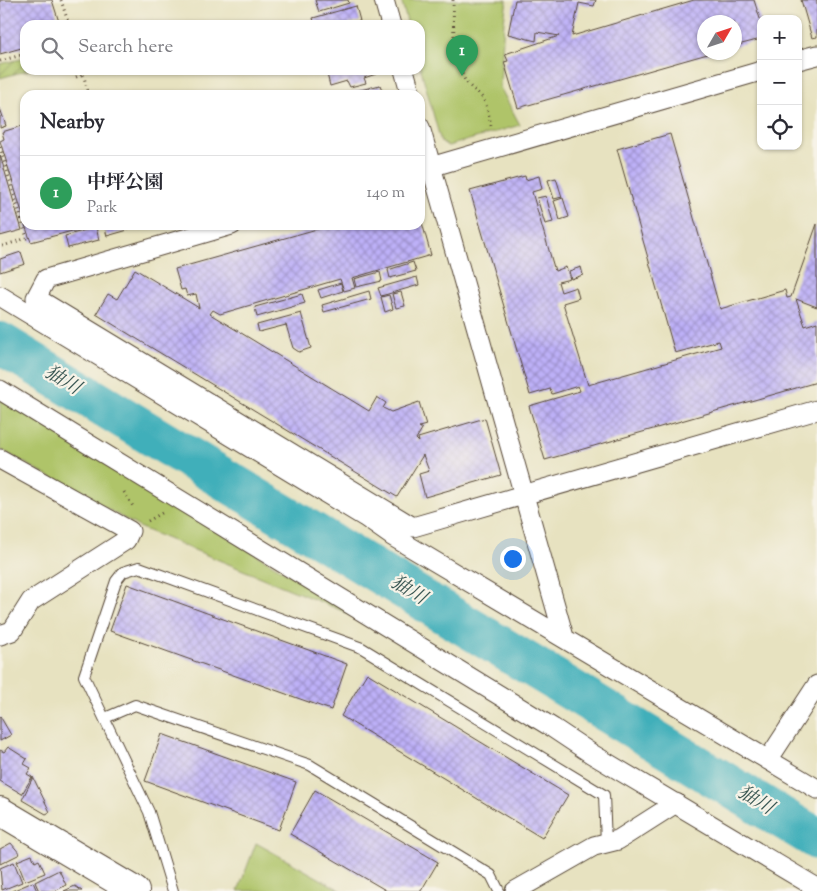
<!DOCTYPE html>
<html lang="en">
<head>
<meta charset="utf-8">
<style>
  body { margin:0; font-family:"Sorts Mill Goudy","Noto Serif JP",serif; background:#f7f7f7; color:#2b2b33 }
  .controls { position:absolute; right:15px; top:15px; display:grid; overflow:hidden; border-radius:10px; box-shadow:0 1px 4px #0004 }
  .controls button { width:45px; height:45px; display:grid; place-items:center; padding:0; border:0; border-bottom:1px solid #e1e1e2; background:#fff; color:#2b2b33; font:25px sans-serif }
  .compass { position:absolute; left:697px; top:15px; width:45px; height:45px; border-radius:50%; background:#fff; box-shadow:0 1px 4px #0004; rotate:51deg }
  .you { position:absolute; left:512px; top:558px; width:18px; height:18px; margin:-12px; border:4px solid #fff; border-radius:50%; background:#1a73e8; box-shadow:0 0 0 8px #1a73e833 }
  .badge { display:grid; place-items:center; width:32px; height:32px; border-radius:50%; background:#1f6fb2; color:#fff; font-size:16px; font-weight:700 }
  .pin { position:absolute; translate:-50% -41px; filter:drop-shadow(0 1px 2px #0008) }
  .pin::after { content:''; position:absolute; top:26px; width:18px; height:15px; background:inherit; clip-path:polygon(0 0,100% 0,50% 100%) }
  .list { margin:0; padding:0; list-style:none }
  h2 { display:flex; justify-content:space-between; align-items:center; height:65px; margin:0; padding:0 20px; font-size:21px }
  h2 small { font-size:16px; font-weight:400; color:#7c7c81 }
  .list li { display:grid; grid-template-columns:32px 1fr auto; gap:15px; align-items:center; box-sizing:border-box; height:75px; padding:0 20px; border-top:1px solid #e1e1e2 }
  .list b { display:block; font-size:19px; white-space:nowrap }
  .list p { margin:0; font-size:16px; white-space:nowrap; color:#7c7c81 }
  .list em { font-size:16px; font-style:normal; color:#7c7c81 }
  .icon { flex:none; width:28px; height:28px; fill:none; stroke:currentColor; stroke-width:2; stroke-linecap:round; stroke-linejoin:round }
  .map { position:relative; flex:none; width:817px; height:891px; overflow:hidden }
  .search { position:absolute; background:#fff; box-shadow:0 1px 4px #0004; left:20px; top:20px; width:405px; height:55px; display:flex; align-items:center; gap:12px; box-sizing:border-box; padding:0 18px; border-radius:15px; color:#7c7c81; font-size:19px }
  .panel { position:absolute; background:#fff; box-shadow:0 1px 4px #0004; left:20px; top:90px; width:405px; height:140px; border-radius:15px }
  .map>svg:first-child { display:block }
  .green { fill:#afc469; stroke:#757744 }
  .garden { fill:url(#garden-furrows); stroke:#757744 }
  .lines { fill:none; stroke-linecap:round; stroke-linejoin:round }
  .river { stroke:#3fafba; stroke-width:42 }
  .building { fill:url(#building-cross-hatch) }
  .lane-casing { stroke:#554636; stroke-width:12 }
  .street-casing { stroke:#554636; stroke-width:21 }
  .secondary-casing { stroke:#554636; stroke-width:30 }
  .path { stroke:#554636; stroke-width:3; stroke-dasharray:1 4; stroke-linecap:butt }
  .lane { stroke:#fff; stroke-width:10 }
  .street { stroke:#fff; stroke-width:19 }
  .secondary { stroke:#fff; stroke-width:28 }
  .labels { text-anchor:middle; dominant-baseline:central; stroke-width:4.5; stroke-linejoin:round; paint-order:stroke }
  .water-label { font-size:19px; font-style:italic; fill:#3c5955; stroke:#f7f3e8 }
</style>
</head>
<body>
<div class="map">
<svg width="817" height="891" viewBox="0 0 817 891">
  <defs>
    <pattern id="garden-furrows" width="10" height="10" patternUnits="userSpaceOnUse" patternTransform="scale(1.25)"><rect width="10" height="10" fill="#afc469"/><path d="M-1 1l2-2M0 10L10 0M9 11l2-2" fill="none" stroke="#909f56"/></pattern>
    <pattern id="building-cross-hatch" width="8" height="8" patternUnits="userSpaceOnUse" patternTransform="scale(1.25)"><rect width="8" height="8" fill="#bdb0f8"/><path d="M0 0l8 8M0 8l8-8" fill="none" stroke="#9b8fc8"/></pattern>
  </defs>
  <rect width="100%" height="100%" fill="#f7f3e8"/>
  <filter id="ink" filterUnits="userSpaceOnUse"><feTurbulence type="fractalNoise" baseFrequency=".02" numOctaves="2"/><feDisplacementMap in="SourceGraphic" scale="10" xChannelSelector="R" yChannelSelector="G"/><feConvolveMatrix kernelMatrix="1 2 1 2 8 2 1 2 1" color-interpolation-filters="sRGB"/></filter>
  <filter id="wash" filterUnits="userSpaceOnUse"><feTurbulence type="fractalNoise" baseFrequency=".0096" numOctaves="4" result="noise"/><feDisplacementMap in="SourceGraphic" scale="20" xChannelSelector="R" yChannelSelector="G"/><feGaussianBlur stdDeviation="1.12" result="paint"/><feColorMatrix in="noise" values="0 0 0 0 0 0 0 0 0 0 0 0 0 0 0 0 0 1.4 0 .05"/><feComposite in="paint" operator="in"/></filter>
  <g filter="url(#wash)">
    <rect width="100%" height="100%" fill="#e7e2c0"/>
    <path class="green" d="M401,0H507L504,21L500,87L520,125L448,146L441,142L420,66V25H408Z
      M0,398L362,619L141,528L0,449Z
      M256,843L342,891H238Z"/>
    <path class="garden" d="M25,58V70H29L0,78V64Z"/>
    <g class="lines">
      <path class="river" d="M0,343L817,839"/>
    </g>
    <g id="blocks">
      <path class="building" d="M0,0H52L60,25H25V47L0,54Z
        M315,0H348L349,3L319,12Z
        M515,0H596L594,6L579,3L572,36L694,0H754L761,22V39L734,46V22H704V52L711,53L518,108L504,62L508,61L505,54L559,36L537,32L536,41L508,34Z
        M801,0H817V37L812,38Z
        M356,6L360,21L345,25H315L313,18Z
        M326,70H382V72L364,78L366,83L350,87L347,81L330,86Z
        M380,85L384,95H345V94Z
        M0,108L6,126L0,128Z
        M25,125V222L0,141L4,139L2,132Z
        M670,134L720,309L785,290L787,298L791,297L817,224V307L796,299L805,326L817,322V382L545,460L529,406L580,391L578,386L552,394L550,389L530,395L470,191L525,176L526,180L539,176L542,189L532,192L555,271L566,267L570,279L558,282L561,292L576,287L579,298L563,303L588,385L721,347L719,341L675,353L617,149Z
        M0,155L22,230L0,236Z
        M556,178L562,197L554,199L548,180Z
        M546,196L553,222L545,224L537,198Z
        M563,198L569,217L560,220L554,201Z
        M421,219L431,255L352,278L355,288L344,291L340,279L220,314L213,310L210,314L369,411L377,397L386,403L383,408L391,412L419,402L426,425L419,427L422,429L416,439L419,442L418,438L485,418L501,475L425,497L419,474L429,471L423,455L397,497L96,314L108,294L117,299L135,269L199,308L196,294L187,296L185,289L181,290L175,269L331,225H420Z
        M25,225H91V226L31,242Z
        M104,225H127L128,230L107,236Z
        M96,227L99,240L68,248L65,236Z
        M21,252L25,264L0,272V259Z
        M413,262L416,271L390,278L388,270Z
        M581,267L583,275L571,279L569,271Z
        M380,272L382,281L356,287L354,279Z
        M417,277L419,285L381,296L378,288Z
        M341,283L343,291L321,298L318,290Z
        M369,291L371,299L324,312L322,305Z
        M401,292L405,306L396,308L392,294Z
        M302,294L305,303L257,317L255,307Z
        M389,295L393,309L385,312L381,297Z
        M301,313L311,348L299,352L293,348L286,325L259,332L257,325Z
        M127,584L347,664L331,710L110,631Z
        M367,673L568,795L542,838L341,716Z
        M0,716L11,735L0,741Z
        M162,734L296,782L279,830L145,781Z
        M8,747L27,759L24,764L31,768L27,774L32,777L22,794L0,781V750L4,752Z
        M33,777L50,812L46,814L22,800Z
        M315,790L438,862L421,891H387L290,834Z
        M11,843L20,854L0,864V849Z
        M32,855L35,862L39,860L45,873L25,881L17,861Z
        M14,862L22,882L2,890L0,868Z
        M59,870L66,885L55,891H39L35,882Z
        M33,882L37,891H12Z
        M75,886L82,891H64Z"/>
    </g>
  </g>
  <g filter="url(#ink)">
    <use href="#blocks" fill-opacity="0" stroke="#554636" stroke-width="1"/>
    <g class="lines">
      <defs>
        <path id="lane" d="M105,718L135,705L310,765L491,875L499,891
          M173,891L149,812L84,676L116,581L123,572L139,567L362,648L604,795L606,843"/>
        <path id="street" d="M384,0L391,25
          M798,60L817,55
          M404,70L411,95
          M420,127L564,637
          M420,170L761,71
          M232,225L46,279L36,298L413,527L817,410
          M0,296L365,517L392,536L817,789
          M0,390L553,728L592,754L817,888
          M0,459L130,531L126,540L31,601L12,631L0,635
          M768,760L817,685
          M515,891L594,846L618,840L676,803"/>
        <path id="secondary" d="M0,811L135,891"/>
      </defs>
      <use href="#lane" class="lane-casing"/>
      <use href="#street" class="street-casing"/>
      <use href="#secondary" class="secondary-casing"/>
      <path class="path" d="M61,0L69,25
        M453,0C454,25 452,53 463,76C467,86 474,89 481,96C488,104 489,119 492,129
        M0,61L25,54
        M82,70L89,95
        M76,77L83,74
        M0,147L27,238L0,247
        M124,492L134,508
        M148,521L162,513"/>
      <use href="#lane" class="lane"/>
      <use href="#street" class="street"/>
      <use href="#secondary" class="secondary"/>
    </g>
  </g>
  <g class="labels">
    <g class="water-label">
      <text transform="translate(62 381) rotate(31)">㹨川</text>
      <text transform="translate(408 591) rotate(31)">㹨川</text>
      <text transform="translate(755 801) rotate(31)">㹨川</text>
    </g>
  </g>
</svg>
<div class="controls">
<button>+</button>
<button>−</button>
<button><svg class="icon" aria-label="locate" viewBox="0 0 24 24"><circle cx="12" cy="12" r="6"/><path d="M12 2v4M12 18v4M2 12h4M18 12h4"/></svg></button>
</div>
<svg class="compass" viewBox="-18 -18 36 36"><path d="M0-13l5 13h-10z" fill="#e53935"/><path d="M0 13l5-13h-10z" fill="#7c7c81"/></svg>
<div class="you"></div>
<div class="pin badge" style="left:462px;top:76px;background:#2e9e5b">1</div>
<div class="search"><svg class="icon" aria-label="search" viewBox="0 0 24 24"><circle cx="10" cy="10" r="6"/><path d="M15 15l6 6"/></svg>Search here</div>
<section class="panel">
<h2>Nearby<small></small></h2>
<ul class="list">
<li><span class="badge" style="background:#2e9e5b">1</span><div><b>中坪公園</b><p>Park</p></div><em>140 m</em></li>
</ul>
</section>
</div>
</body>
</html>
